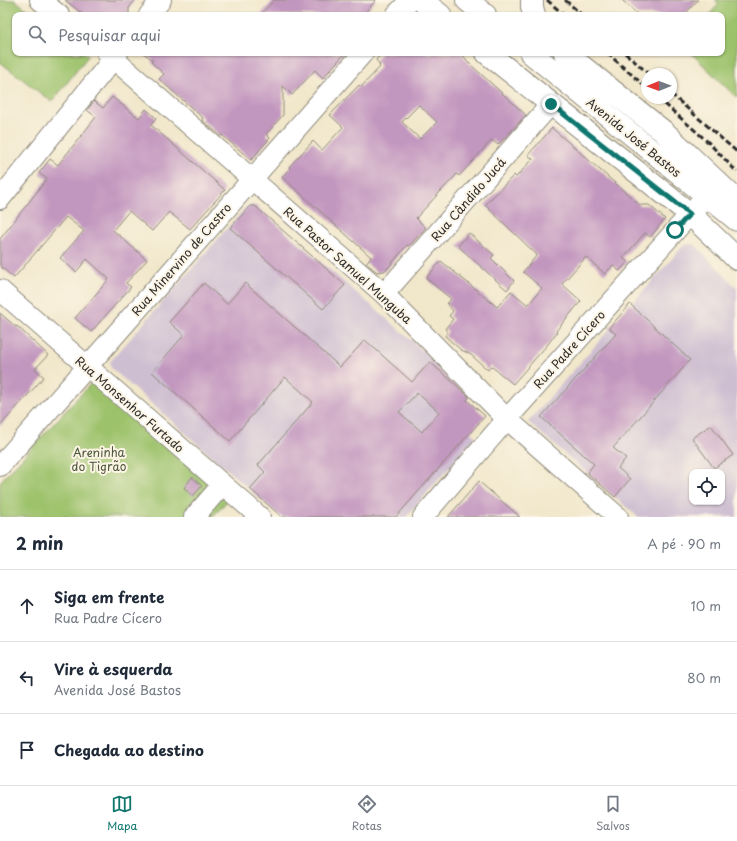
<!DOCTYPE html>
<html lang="pt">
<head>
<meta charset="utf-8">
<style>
  body { margin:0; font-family:"Playpen Sans",sans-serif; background:#f6f6f7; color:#1f2937 }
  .controls { position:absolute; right:12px; bottom:12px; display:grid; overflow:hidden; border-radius:8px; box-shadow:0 1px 3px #0004 }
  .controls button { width:36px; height:36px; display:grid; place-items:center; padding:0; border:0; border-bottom:1px solid #e0e1e3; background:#fff; color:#1f2937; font:20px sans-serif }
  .compass { position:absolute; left:641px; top:68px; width:36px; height:36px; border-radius:50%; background:#fff; box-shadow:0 1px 3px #0004; rotate:269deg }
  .stop { position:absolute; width:12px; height:12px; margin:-9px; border:3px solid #0f766e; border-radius:50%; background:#fff }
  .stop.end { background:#0f766e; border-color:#fff; box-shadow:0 1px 4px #0008 }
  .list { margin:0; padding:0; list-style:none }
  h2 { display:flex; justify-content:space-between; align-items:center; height:52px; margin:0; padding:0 16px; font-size:17px }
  h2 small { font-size:13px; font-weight:400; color:#747a83 }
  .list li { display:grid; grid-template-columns:26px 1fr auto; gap:12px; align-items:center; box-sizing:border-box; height:72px; padding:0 16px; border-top:1px solid #e0e1e3 }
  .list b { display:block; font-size:15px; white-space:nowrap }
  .list p { margin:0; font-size:13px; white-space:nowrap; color:#747a83 }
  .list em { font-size:13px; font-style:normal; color:#747a83 }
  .icon { flex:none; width:22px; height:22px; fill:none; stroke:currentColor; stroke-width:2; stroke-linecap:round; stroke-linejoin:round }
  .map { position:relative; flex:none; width:737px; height:517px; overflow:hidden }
  .search { position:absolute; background:#fff; box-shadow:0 1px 3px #0004; left:12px; right:12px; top:12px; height:44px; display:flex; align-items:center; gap:10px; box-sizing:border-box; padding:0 14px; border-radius:8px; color:#747a83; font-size:15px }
  .sheet { height:268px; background:#fff }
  nav { display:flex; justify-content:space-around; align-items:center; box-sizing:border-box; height:56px; border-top:1px solid #e0e1e3; background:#fff; font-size:11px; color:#747a83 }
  nav a { display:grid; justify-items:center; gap:2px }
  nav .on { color:#0f766e }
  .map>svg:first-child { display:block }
  .industrial { fill:#cebed1; fill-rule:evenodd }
  .green { fill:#9dc26c; stroke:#64764c }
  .building { fill:#c297bf; fill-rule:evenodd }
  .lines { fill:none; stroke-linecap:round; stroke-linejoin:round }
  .minor-casing { stroke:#8e897b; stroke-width:22 }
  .major-casing { stroke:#8e897b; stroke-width:24 }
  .minor { stroke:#fff; stroke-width:20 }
  .major { stroke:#fff; stroke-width:22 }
  .rail { stroke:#2b2b2b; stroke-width:3; stroke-dasharray:6 3; stroke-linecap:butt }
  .route { stroke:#0f766e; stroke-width:5 }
  .labels { text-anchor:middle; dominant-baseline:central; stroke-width:4; stroke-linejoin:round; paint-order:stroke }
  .street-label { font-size:12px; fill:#2b2b2b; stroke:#fcf5e5 }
  .park-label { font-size:12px; fill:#4d583e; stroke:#fcf5e5 }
</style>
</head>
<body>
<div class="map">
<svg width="737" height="517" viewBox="0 0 737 517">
  <rect width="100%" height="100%" fill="#fcf5e5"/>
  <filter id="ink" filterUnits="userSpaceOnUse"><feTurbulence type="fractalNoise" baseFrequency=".025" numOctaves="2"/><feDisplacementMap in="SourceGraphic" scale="8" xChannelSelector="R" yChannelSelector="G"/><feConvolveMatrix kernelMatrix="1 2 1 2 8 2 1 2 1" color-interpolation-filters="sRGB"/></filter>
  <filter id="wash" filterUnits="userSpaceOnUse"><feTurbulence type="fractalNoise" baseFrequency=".012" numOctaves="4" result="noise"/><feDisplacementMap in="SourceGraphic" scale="16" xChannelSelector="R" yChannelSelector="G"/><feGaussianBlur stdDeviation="0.9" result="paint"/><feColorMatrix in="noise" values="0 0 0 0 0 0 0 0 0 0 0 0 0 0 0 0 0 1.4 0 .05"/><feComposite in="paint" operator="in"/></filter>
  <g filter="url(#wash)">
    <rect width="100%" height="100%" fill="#f1e7cb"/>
    <path class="industrial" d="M255,205L440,365L420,388L476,437L406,517H281L111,368L110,362L247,206Z
      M694,244L737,288V517H638L528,422L684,245ZM692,472H722V502H692Z"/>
    <path class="green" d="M0,0H15L34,15H15V53H84L88,56L52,102L0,62Z
      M715,0H737V98L691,53H722V15H709L719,4Z
      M96,378L228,500L212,517H0V482Z"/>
    <g id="blocks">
      <path class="building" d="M65,0H135L129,8V15H84Z
        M274,0H376L363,15H260Z
        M622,0H698L684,15H638Z
        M143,53H345L323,78L315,70L292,95L283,86V115L266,134L270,138L251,160L222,135L221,136L202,120L203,118L159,79L164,74L151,62L153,60Z
        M382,53H461L470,64L526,115L498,145L492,140L459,176L457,174L440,192L416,218L426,228L409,246L407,245L388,268L384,271L377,272L366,263L371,257L282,177L290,168L289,167L313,141L322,150L343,127L330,115L359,85L361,87L380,67L379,66L380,65L376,60ZM419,105L437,122L420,139L402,122Z
        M112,97L139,118L146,109L156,118L151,125L225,190L190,229L169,212L152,231L129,211L113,230L147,260L126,283L131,287L91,332L75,318L109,279L87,259L76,272L60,258L84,231L66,217L14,278L0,266V239L47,179L39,173L50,159L58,165L96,117L87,110L94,101L103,108Z
        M552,128L640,205H649L665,219L650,237L645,233L623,258L628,262L619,271L613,265L605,274L586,257L562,284L581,301L556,331L557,332L548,344L513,384L491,366L488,370L470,354L461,350L445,336L448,332L445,329L453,319L449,316L453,311L447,304L451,299L426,278L441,261L497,307L511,291L528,305L542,288L523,272L537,255L485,205L514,175L516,177L533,159L528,155Z
        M250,206H255L345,285L323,309L230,228Z
        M469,233L494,255L491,258L514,281L507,290L458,246Z
        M204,283L227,304L245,283L340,367L365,340L412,382L430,362L465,393L469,397L467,400L485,416L396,517H282L250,489L265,472L258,465L313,402L285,377L230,441L152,372L184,335L169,322ZM417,393L439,412L422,432L399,412Z
        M630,304L690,360L613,448L626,458L618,468L630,479L615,497L587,473L594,464L541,417L616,334L609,328Z
        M0,313L16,327L17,326L48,355L35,369L44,377L0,426Z
        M711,425L733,455L714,468L692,438Z
        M192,477L202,486L193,496L184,488Z
        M479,481L483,485L520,517H448Z"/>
    </g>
  </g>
  <g filter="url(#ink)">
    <use href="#blocks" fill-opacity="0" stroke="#8e897b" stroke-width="1"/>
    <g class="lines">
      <defs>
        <path id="minor" d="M40,0L59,15
          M149,15L161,0
          M396,15L410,0
          M107,53L384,294L507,419L618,517
          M0,199L118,53
          M0,290L260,517
          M384,294L551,104
          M0,466C122,329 241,190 363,53
          M194,517L222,485
          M423,517L507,419L717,184"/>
        <path id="major" d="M421,0L440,15
          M467,0L485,15
          M532,0V7L534,15
          M487,53L690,214L737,259
          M531,53L737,220
          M565,53L664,132L737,201"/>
      </defs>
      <use href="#minor" class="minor-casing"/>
      <use href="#major" class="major-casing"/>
      <use href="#minor" class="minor"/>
      <use href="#major" class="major"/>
      <path class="rail" d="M547,0L564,15
        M565,0L582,15
        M607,53L647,88
        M625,53L649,74
        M671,94L737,152
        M658,98L708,142L737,172"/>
    </g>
  </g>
  <g class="lines" filter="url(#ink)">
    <path class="route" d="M551,104L690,214L675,230"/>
  </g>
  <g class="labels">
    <g class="street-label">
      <text transform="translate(634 137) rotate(39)">Avenida José Bastos</text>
      <text transform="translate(468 199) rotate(-49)">Rua Cândido Jucá</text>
      <text transform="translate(181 259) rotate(-49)">Rua Minervino de Castro</text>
      <text transform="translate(348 265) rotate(42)">Rua Pastor Samuel Munguba</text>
      <text transform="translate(569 349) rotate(-48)">Rua Padre Cícero</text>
      <text transform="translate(130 404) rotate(41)">Rua Monsenhor Furtado</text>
    </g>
    <g class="park-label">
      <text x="99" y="452">Areninha<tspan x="99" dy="14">do Tigrão</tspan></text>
    </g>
  </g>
</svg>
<div class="controls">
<button><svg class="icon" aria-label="locate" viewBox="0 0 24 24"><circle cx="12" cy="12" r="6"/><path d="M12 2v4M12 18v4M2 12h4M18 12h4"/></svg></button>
</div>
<svg class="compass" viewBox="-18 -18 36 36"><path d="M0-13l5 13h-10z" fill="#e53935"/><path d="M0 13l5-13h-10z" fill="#747a83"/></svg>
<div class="stop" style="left:675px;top:230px"></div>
<div class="stop end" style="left:551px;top:104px"></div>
<div class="search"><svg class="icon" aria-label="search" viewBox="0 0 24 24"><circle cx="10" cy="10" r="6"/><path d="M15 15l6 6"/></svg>Pesquisar aqui</div>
</div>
<section class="sheet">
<h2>2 min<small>A pé · 90 m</small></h2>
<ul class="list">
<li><svg class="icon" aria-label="ahead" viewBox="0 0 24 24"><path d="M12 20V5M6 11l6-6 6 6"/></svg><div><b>Siga em frente</b><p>Rua Padre Cícero</p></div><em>10 m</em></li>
<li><svg class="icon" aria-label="left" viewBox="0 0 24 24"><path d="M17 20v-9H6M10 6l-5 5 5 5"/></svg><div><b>Vire à esquerda</b><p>Avenida José Bastos</p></div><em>80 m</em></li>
<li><svg class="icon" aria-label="arrive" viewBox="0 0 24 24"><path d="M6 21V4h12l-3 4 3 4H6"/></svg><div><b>Chegada ao destino</b></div></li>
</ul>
</section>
<nav>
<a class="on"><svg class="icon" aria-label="map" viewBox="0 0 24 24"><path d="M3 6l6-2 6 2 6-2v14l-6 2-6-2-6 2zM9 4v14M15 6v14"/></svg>Mapa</a>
<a><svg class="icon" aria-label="directions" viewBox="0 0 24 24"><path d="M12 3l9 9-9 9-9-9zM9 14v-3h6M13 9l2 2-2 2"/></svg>Rotas</a>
<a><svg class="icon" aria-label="saved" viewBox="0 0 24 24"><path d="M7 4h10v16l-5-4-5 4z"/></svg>Salvos</a>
</nav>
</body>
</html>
